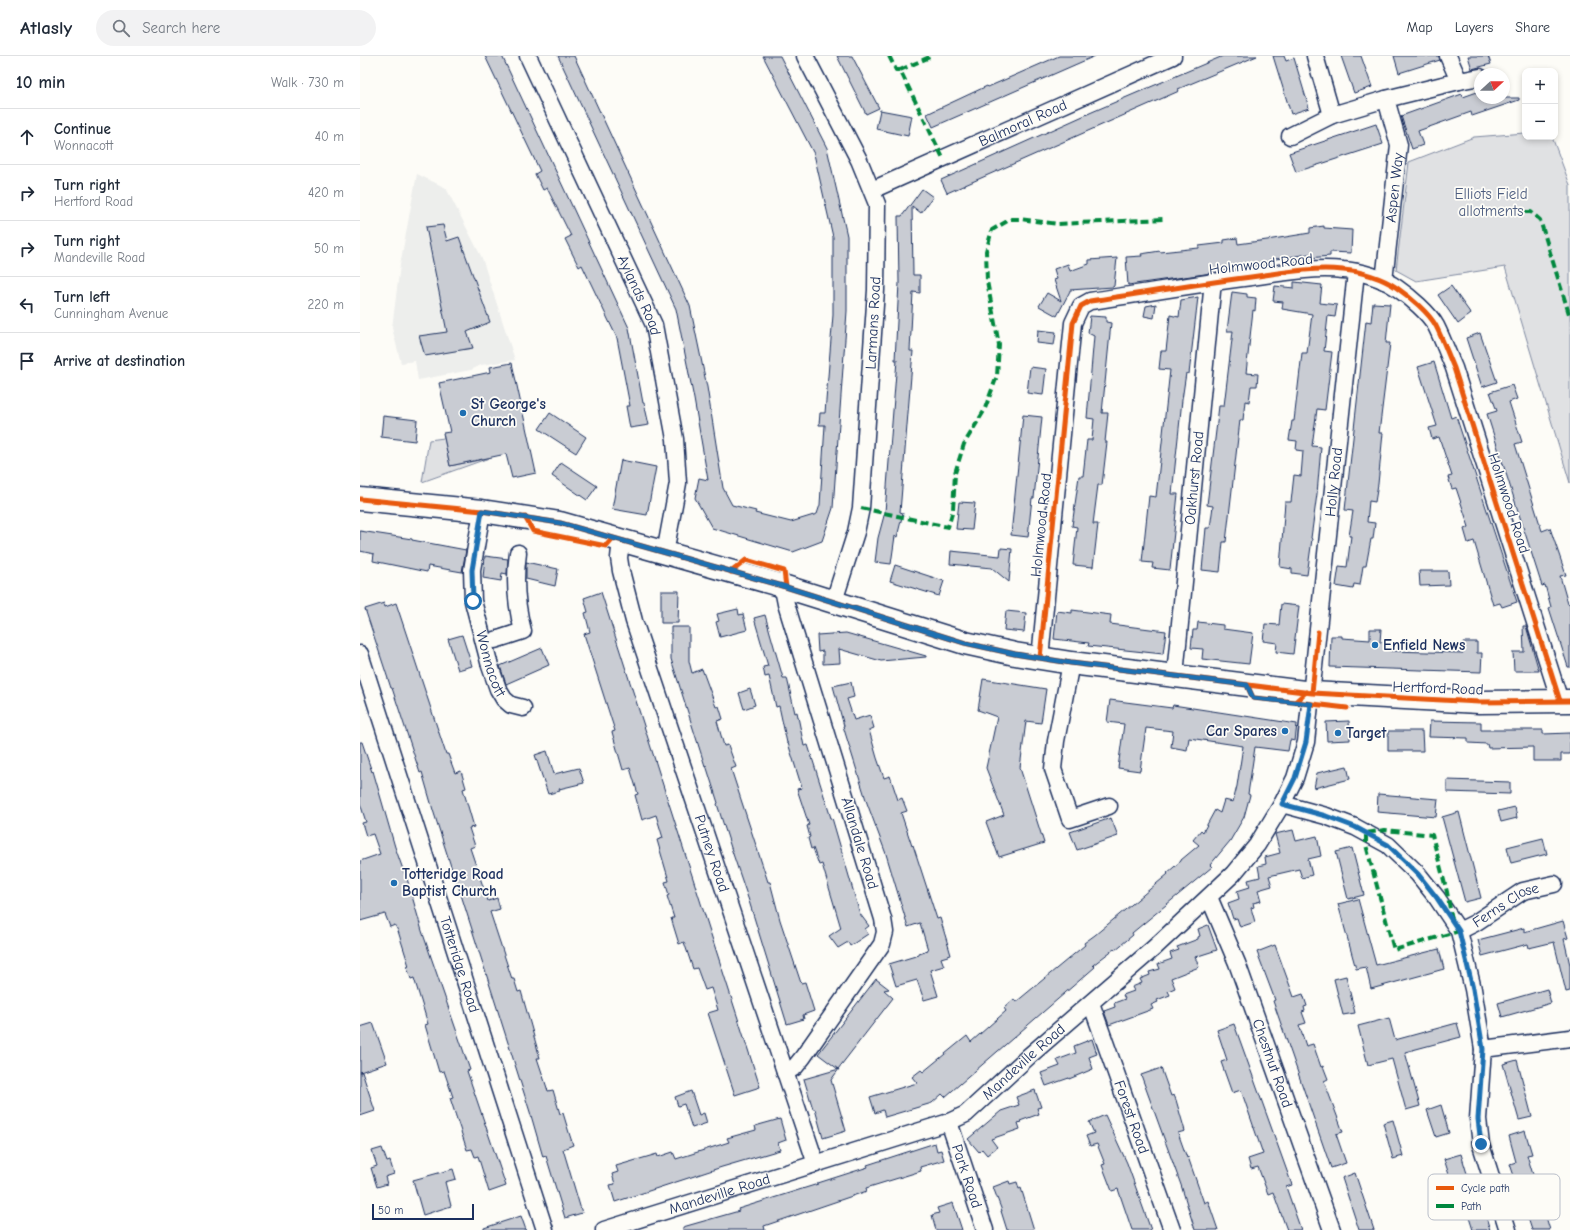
<!DOCTYPE html>
<html lang="en">
<head>
<meta charset="utf-8">
<style>
  body { margin:0; font-family:"Comic Neue",sans-serif; background:#f2f2f3; color:#1f2937 }
  .controls { position:absolute; right:12px; top:12px; display:grid; overflow:hidden; border-radius:8px; box-shadow:0 2px 6px #0003 }
  .controls button { width:36px; height:36px; display:grid; place-items:center; padding:0; border:0; border-bottom:1px solid #e0e1e3; background:#fff; color:#1f2937; font:20px sans-serif }
  .compass { position:absolute; left:1114px; top:12px; width:36px; height:36px; border-radius:50%; background:#fff; box-shadow:0 2px 6px #0003; rotate:69deg }
  .scale { position:absolute; left:12px; bottom:10px; width:102px; box-sizing:border-box; padding-left:4px; border:2px solid #1b2f5e; border-top:0; font-size:11px; line-height:14px; white-space:nowrap; color:#1b2f5e; -webkit-text-stroke:3px #fdfcf7; paint-order:stroke }
  .stop { position:absolute; width:12px; height:12px; margin:-9px; border:3px solid #1f6fb2; border-radius:50%; background:#fff }
  .stop.end { background:#1f6fb2; border-color:#fff; box-shadow:0 1px 4px #0008 }
  .list { margin:0; padding:0; list-style:none }
  h2 { display:flex; justify-content:space-between; align-items:center; height:52px; margin:0; padding:0 16px; font-size:17px }
  h2 small { font-size:13px; font-weight:400; color:#747a83 }
  .list li { display:grid; grid-template-columns:26px 1fr auto; gap:12px; align-items:center; box-sizing:border-box; height:56px; padding:0 16px; border-top:1px solid #e0e1e3 }
  .list b { display:block; font-size:15px; white-space:nowrap }
  .list p { margin:0; font-size:13px; white-space:nowrap; color:#747a83 }
  .list em { font-size:13px; font-style:normal; color:#747a83 }
  .icon { flex:none; width:22px; height:22px; fill:none; stroke:currentColor; stroke-width:2; stroke-linecap:round; stroke-linejoin:round }
  .map { position:relative; flex:none; width:1210px; height:1174px; overflow:hidden }
  header { display:flex; align-items:center; gap:24px; box-sizing:border-box; height:56px; padding:0 20px; background:#fff; border-bottom:1px solid #e0e1e3 }
  header strong { font-size:19px }
  nav { display:flex; gap:22px; margin-inline-start:auto; font-size:14px }
  .search { width:280px; height:36px; background:#f2f2f3; display:flex; align-items:center; gap:10px; box-sizing:border-box; padding:0 14px; border-radius:22px; color:#747a83; font-size:15px }
  main { display:flex }
  aside { flex:1; background:#fff }
  .map>svg:first-child { display:block }
  .built { fill:#edeeec }
  .green { fill:#e0e1e3; stroke:#7e88a0 }
  .building { fill:#c9ccd3; stroke:#1b2f5e }
  .lines { fill:none; stroke-linecap:round; stroke-linejoin:round }
  .minor-casing { stroke:#1b2f5e; stroke-width:19 }
  .primary-casing { stroke:#1b2f5e; stroke-width:25 }
  .minor { stroke:#fdfcf7; stroke-width:16 }
  .primary { stroke:#fdfcf7; stroke-width:22 }
  .quiet { stroke:#00873e; stroke-width:4; stroke-dasharray:8 4; stroke-linecap:butt }
  .cycleway-casing { stroke:#fdfcf7; stroke-width:8 }
  .cycleway { stroke:#e8590c; stroke-width:5 }
  .route { stroke:#1f6fb2; stroke-width:5 }
  .poi-dot { fill:#1f6fb2; stroke:#fdfcf7; stroke-width:1.5 }
  .labels { text-anchor:middle; dominant-baseline:central; stroke-width:3.5; stroke-linejoin:round; paint-order:stroke }
  .street-label { font-size:15px; fill:#1b2f5e; stroke:#fdfcf7 }
  .park-label { font-size:15px; fill:#4c5c7f; stroke:#fdfcf7 }
  .poi-label { font-size:15px; font-weight:bold; fill:#1b2f5e; stroke:#fdfcf7; text-anchor:start }
  .key { fill:#fdfcf7; stroke:#b9bec9; stroke-width:1 }
  .key-label { font-size:11px; fill:#1b2f5e }
</style>
</head>
<body>
<header>
<strong>Atlasly</strong>
<div class="search"><svg class="icon" aria-label="search" viewBox="0 0 24 24"><circle cx="10" cy="10" r="6"/><path d="M15 15l6 6"/></svg>Search here</div>
<nav><a>Map</a><a>Layers</a><a>Share</a></nav>
</header>
<main>
<aside>
<h2>10 min<small>Walk · 730 m</small></h2>
<ul class="list">
<li><svg class="icon" aria-label="ahead" viewBox="0 0 24 24"><path d="M12 20V5M6 11l6-6 6 6"/></svg><div><b>Continue</b><p>Wonnacott</p></div><em>40 m</em></li>
<li><svg class="icon" aria-label="right" viewBox="0 0 24 24"><path d="M7 20v-9h11M14 6l5 5-5 5"/></svg><div><b>Turn right</b><p>Hertford Road</p></div><em>420 m</em></li>
<li><svg class="icon" aria-label="right" viewBox="0 0 24 24"><path d="M7 20v-9h11M14 6l5 5-5 5"/></svg><div><b>Turn right</b><p>Mandeville Road</p></div><em>50 m</em></li>
<li><svg class="icon" aria-label="left" viewBox="0 0 24 24"><path d="M17 20v-9H6M10 6l-5 5 5 5"/></svg><div><b>Turn left</b><p>Cunningham Avenue</p></div><em>220 m</em></li>
<li><svg class="icon" aria-label="arrive" viewBox="0 0 24 24"><path d="M6 21V4h12l-3 4 3 4H6"/></svg><div><b>Arrive at destination</b></div></li>
</ul>
</aside>
<div class="map">
<svg width="1210" height="1174" viewBox="0 0 1210 1174">
  <rect width="100%" height="100%" fill="#fdfcf7"/>
  <filter id="ink" filterUnits="userSpaceOnUse"><feTurbulence type="fractalNoise" baseFrequency=".025" numOctaves="2"/><feDisplacementMap in="SourceGraphic" scale="8" xChannelSelector="R" yChannelSelector="G"/><feConvolveMatrix kernelMatrix="1 2 1 2 8 2 1 2 1" color-interpolation-filters="sRGB"/></filter>
  <g filter="url(#ink)">
    <path class="built" d="M57,118L86,132L122,202L155,304L121,309L111,314L58,324L55,305L41,307L32,272L40,209Z"/>
    <path class="green" d="M1165,77V81H1192L1210,129V427L1145,211L1056,225L1036,214L1049,106L1114,81Z
      M84,382L90,410L129,402L62,426L69,384Z"/>
    <path class="building" d="M125,0H142L269,272L283,347H284L289,369L270,372L266,350H270L257,282L222,209L219,211L205,183L211,180L187,132L183,134L175,118L180,115Z
      M198,0H214L330,250L347,331L363,432L372,449L396,455L395,457L431,466L457,458L460,449L465,369H459L460,357H465L473,259V181L454,98L403,0H420L467,92L487,180V255L473,452L462,485L433,496L352,472L335,442L339,422L348,424L334,343L316,253Z
      M477,0H492L519,52L506,58Z
      M699,0H735L573,71L567,58L627,30L628,31Z
      M863,0H897L818,33L819,35L587,137L581,124L732,56Z
      M913,0H924L926,5L934,2L949,52L931,58Z
      M981,0H1001L1012,31L994,37Z
      M1034,0H1079L1080,4L1039,17Z
      M1108,0H1128L1131,8L1112,13Z
      M1120,35V42H1159V44L1112,60L1111,56L1058,75L1063,89L1052,93L1041,60L1102,38L1103,41Z
      M520,54L552,60L548,80L516,73Z
      M1016,68L1023,88L936,116L929,97Z
      M562,133L573,141L561,157L552,150L553,219H560V237L553,236L550,295H553L540,456L543,457L537,481L535,480L531,508L515,506L518,482L525,456L537,304H535L539,227L538,160H542Z
      M83,169L87,185L99,181L130,266L107,276L113,292L65,300L59,280L87,276L66,171Z
      M964,170V172L992,174L991,197L970,196V200L949,202V198L909,204L910,206L859,216L768,229L766,201L782,200L781,198L800,195V196L839,192V190L864,187V184L877,182L878,188L907,184L950,177V172Z
      M757,202L754,230L753,231L710,234V235L697,260L679,250L687,237L701,245L694,224L697,223L694,213L708,208L710,215L729,208V204Z
      M934,226L962,229L960,247L977,249L975,261L968,260L964,295L972,296L965,354L957,353L952,390L961,391L957,438L951,482L952,483L947,519L932,517V513L920,511L925,446H931L934,419L941,420L943,395L936,394L937,385L929,384L932,365H934L942,297H947L952,258L922,253L923,246L913,245L915,230L934,232Z
      M1091,230L1111,258L1098,268L1078,239Z
      M872,236L887,238V241L896,242L895,255L893,254L886,317L898,318L897,330H891L889,346L885,345L883,364H880L866,486H863L860,516L842,514L846,472H850L853,450L847,449L859,350H864L873,275H867Z
      M838,241L829,318L826,317L822,344L812,438H818L810,514L792,512L793,507L782,506L789,440L796,441L810,314L799,313L801,295H806L810,259L819,261L821,244Z
      M1013,247L1030,248L1026,287H1030L1028,304L1019,377H1023L1018,428L1015,446L1009,445L1007,466L1015,467L1013,483H1011L1006,510H1003L1000,529L994,528L993,533L976,530L979,510L987,511L991,480H989L993,455L985,454L1006,265L1011,266Z
      M796,248L794,262L784,260L786,250Z
      M730,260L746,261V266L751,267L742,357H748L745,386H747L742,429H738L733,468H738L733,511L713,509L717,471L712,470L719,420H723L727,384H732L734,363L727,362L734,280L728,277Z
      M678,274L696,276L694,289L677,287Z
      M1120,277L1137,326L1122,331L1106,282Z
      M1074,306L1091,362L1096,360L1157,546L1142,551L1140,547L1133,549L1114,485L1108,487L1104,473L1109,471L1096,432L1092,433L1088,421L1092,420L1079,381L1072,383L1069,372L1077,370L1058,311Z
      M152,307L176,417L152,422L146,398L90,410L83,377L90,376L79,327L131,316L130,311Z
      M670,311L686,313L683,339L667,337Z
      M1152,329L1157,343L1149,346L1162,386L1155,388L1182,475L1190,472L1206,519L1200,520L1208,548L1210,547V611H1208L1189,552L1191,551L1185,529L1182,530L1127,358L1137,355L1130,336Z
      M190,357L226,381L216,397L179,373Z
      M663,359L682,361L674,442H672L668,481L651,479Z
      M23,360L57,364L55,385L21,381Z
      M261,404L296,411L287,459L252,453Z
      M201,406L237,430L227,444L192,420Z
      M599,446L615,447L612,474L596,473Z
      M0,475L52,483V484L106,494L102,516L68,510L67,516L13,505L14,498L0,495Z
      M641,492L652,493L649,526L632,512L590,508L591,495L640,500Z
      M125,500L148,503L147,518L142,517L141,525L123,522Z
      M166,506L198,513L195,530L166,523Z
      M535,509L584,525L579,540L530,525Z
      M1059,515H1088L1089,529L1060,530Z
      M301,535H319L318,567H301Z
      M241,536L400,1031L375,1039L348,957L358,954L351,932L345,934L337,912L333,913L324,886L319,888L311,862H314L307,840L309,839L305,826L309,825L297,784L303,782L296,759L282,764L275,739L278,738L270,712L263,714L252,676L255,675L224,578L230,576L225,557L228,556L224,542Z
      M24,547L25,551L36,547L86,698H88L95,717L101,715L106,732L103,733L114,771L109,772L115,790L110,792L128,845L137,842L140,853L130,856L152,923H154L158,936L161,935L180,1002H177L188,1035L193,1034L200,1058L203,1057L210,1080L213,1089L203,1093L222,1157L205,1162L186,1100L183,1101L170,1056L96,823H95L73,754L62,716L60,717L32,632H31L5,553Z
      M921,548L939,550L933,598L916,596L917,587L903,585L905,568L919,569Z
      M378,553L379,559L383,558L387,574L360,581L356,566L359,565L357,558Z
      M712,554L751,559L750,568L806,575L803,598L728,590L729,587L694,583L697,555L712,557Z
      M646,555L666,557L664,576L644,574Z
      M405,559L423,622H427L435,657L437,656L444,690L448,689L471,762H472L500,858L509,870L505,873L508,878L490,890L488,886L478,892L469,880L481,872L462,808L459,809L453,792L451,793L448,782L450,781L447,770L449,769L437,733L442,732L428,687H427L419,650L416,651L409,620L405,621L403,611L408,610L394,562Z
      M838,566L863,569V573L893,577L889,608L842,603L843,593L831,592L833,574H837Z
      M1163,570H1166L1179,615H1154L1153,596H1164Z
      M311,571H329V605L332,617L342,613L356,651L359,650L363,663L357,665L364,690L368,689L376,711L371,713L408,826H410L420,864L441,927L445,926L454,955L443,959L444,963L427,968L389,845L373,798L357,748L358,747L346,709L345,710L311,603Z
      M1010,573H1021L1020,586H1028L1027,594L1031,595L1103,597V586H1117V597H1122L1121,616L970,611L971,580H982V582L1010,584Z
      M486,577L566,600V601L521,605L479,593L480,607L463,608V595L458,596L457,579Z
      M102,579L112,610L98,614L88,583Z
      M182,592L189,609L146,628L140,610Z
      M623,623L686,633L681,667L666,665L660,712L684,787L639,801L626,766L644,759L626,712L637,661L618,654Z
      M491,626L494,641L487,643L494,664L510,659L514,672L509,674L517,702L524,722L530,720L538,744L542,742L547,755L541,757L552,790L553,789L577,863L580,862L591,899L581,902L584,910L570,914L578,940L564,944L557,924L536,930L529,908L559,899V897L568,894L560,867L548,871L526,798L507,747L483,670H484L473,630Z
      M390,633L395,649L384,653L379,637Z
      M750,644L812,652L813,649L937,668L935,685L930,684L928,695L895,691L888,738L890,739L884,761L870,785L850,809L852,811L772,877L773,879L755,894L754,893L733,909L735,911L585,1041L582,1038L572,1047L525,1061L523,1054L515,1057L510,1041L557,1027L552,1021L561,1014L563,1016L607,980L611,986L646,955L644,952L654,943L656,946L725,889L724,887L735,879L808,818L807,817L821,805V804L839,789L833,784L841,774L843,776L855,754L860,757L864,744L873,746L877,730L883,690L829,682L827,694L811,691L813,675L786,672L780,715L758,712L764,668L747,666Z
      M989,665L990,684L967,685L966,666Z
      M1070,665L1121,666V674H1183V678L1210,677V698H1201V705H1173V691L1128,692L1127,688L1108,687V682L1069,681Z
      M1028,675H1062L1063,695H1028Z
      M0,686H2L12,716L13,715L35,791L45,819H46L62,875L110,1014L107,1015L146,1130L129,1136L118,1100L115,1101L112,1093L107,1094L90,1042L93,1041L84,1015L79,1016L65,969L68,968L54,922L51,923L47,911L49,910L38,875L35,869L30,871L25,858L0,865V805L20,798L13,778L6,780L2,767L6,766L0,747Z
      M187,695L194,718L219,712L224,727L199,733L200,735L188,738L175,699Z
      M987,710L990,723L954,732L957,717Z
      M1087,724L1150,726V738L1087,736Z
      M1018,738L1078,743L1076,761L1017,756Z
      M1155,751L1157,762L1141,766L1138,755Z
      M1099,756L1121,842L1105,846L1082,761Z
      M751,762L758,780L717,794L710,776Z
      M933,774L936,785L957,780L961,800L948,803L952,819L942,822L939,813L909,820L912,830L898,834L901,845L893,847L894,851L891,852L895,866L880,871L877,862L873,863L868,847L879,843L877,835L890,831L888,824L900,821L898,810L906,808L905,801L920,797L915,778Z
      M1183,782L1187,798L1151,807L1147,791Z
      M992,792L1004,839L988,843L976,796Z
      M998,843L1016,909L1079,893L1084,913L1011,933L1006,911L996,913L978,848Z
      M1203,865L1208,882L1204,883L1210,909V935L1206,936L1194,886L1169,892L1168,888L1122,900L1118,884L1164,872V876Z
      M848,869L857,894L835,901L839,911L811,922L815,932L808,935L810,939L797,944L798,946L791,949L793,953L749,969L744,955L755,951L754,947L765,943L763,939L774,935L772,931L782,927L780,923L790,919L789,916L800,913L798,908L812,903L810,897L819,894L817,891L838,883V881L840,880L838,873Z
      M915,889L934,941L943,938L947,950L944,951L945,955L942,956L946,967L939,969L946,990L953,988L961,1011L963,1010L968,1023L964,1025L983,1076L976,1078L986,1107L971,1112L913,945L915,944L897,896Z
      M986,920L995,957L983,959L974,923Z
      M516,923L529,933L524,934L533,942L478,1013L458,998Z
      M1187,933L1191,947L1142,961L1138,947Z
      M1029,962L1035,984L1097,967L1101,981L1045,996L1060,1050L1046,1054L1032,1003L1008,1009L998,970Z
      M13,967L27,1007L0,1016V971Z
      M874,968L932,1129L926,1131L941,1174H927L913,1136L908,1138L898,1111L891,1113L888,1103L903,1098L881,1034L872,1037L861,1006L867,1004L857,974Z
      M732,983L737,998L729,1001L733,1013L709,1023V1022L686,1030L681,1017L700,1010L697,1004L716,997L714,990Z
      M1157,1004L1172,1061L1159,1064L1143,1008Z
      M801,1012L811,1040L814,1039L816,1044L825,1075L818,1077L827,1102L828,1101L844,1147L848,1145L858,1174H835L821,1129L781,1019Z
      M479,1013L471,1024L486,1075L463,1082L455,1053H453L444,1023Z
      M0,1016H2L15,1055L0,1060Z
      M675,1034L681,1051L677,1052L679,1058L660,1065L661,1066L658,1067L660,1073L631,1083L637,1091L627,1099L622,1093L619,1096L608,1083L641,1055L659,1049L656,1041Z
      M331,1035L339,1059L344,1057L347,1067L332,1072L324,1048L318,1050L315,1041Z
      M1081,1049L1089,1077L1076,1081L1067,1054Z
      M745,1059L767,1107L791,1174H772L758,1133L752,1135L742,1109L745,1108L737,1088L730,1090L726,1080L734,1077L729,1066Z
      M420,1063L426,1084L418,1087L420,1094L362,1111L255,1146L250,1129L255,1128L252,1118L258,1116L256,1110L297,1098L298,1101L313,1096L316,1103L369,1086L367,1082L396,1074L395,1070Z
      M1033,1064L1043,1100L1033,1103L1023,1067Z
      M1165,1075L1172,1098L1167,1099L1190,1174H1172L1150,1108L1156,1106L1149,1080Z
      M575,1087L577,1095L581,1094L584,1104L560,1111L561,1115L506,1132L507,1135L404,1170L405,1174H323V1171L379,1155L378,1153L458,1128V1127L508,1111L507,1109Z
      M22,1092L27,1106L30,1105L34,1118L25,1121L27,1128L17,1131L11,1112L17,1110L12,1095Z
      M1101,1098L1109,1124L1114,1122L1130,1174H1113L1097,1124L1091,1125L1084,1103Z
      M93,1113L96,1123L85,1126L91,1150L63,1159L53,1124Z
      M995,1117L1014,1174H999L982,1122Z
      M649,1125L650,1128L657,1126L659,1133L661,1132L674,1174H647L641,1155H642L633,1131Z
      M593,1147L602,1174H576L572,1159L579,1157L577,1152Z
      M161,1160L166,1174H124V1172Z"/>
    <g class="lines">
      <defs>
        <g id="minor">
          <path id="s1" d="M168,0L294,269L315,383L318,427L305,497"/>
          <path d="M445,0L499,104L517,148L516,234L501,452L496,476L474,545"/>
          <path d="M955,0L972,59L1026,43"/>
          <path d="M1099,25L1120,21"/>
          <path d="M930,80L972,59"/>
          <path id="s2" d="M512,134L813,0"/>
          <path id="s3" d="M1024,225L1039,89L1026,43L1099,25L1088,0"/>
          <path id="s4" d="M122,455L112,514L113,545L130,610L138,633L144,643L151,649L163,652"/>
          <path id="s5" d="M261,484L259,502L261,515L274,565L456,1108"/>
          <path d="M135,584L163,575C156,549 154,524 158,497"/>
          <path id="s6" d="M0,598L185,1174"/>
          <path d="M680,602L713,267L721,250L730,245C786,237 842,227 898,220C926,216 955,211 983,214C1000,215 1023,222 1037,232C1050,241 1069,257 1076,270C1083,284 1088,298 1094,312L1200,645"/>
          <path d="M711,607L696,685L693,713L710,763L749,750"/>
          <path id="s7" d="M815,619L853,225"/>
          <path d="M922,748L966,760L995,771L1028,789L1058,818L1077,842L1099,875L1113,933L1123,993L1118,1063L1121,1089L1148,1174"/>
          <path id="s8" d="M849,841L877,907L972,1174"/>
          <path id="s9" d="M1099,875L1115,867L1163,835L1194,828"/>
          <path id="s10" d="M731,947L812,1174"/>
          <path d="M1123,993L1210,982"/>
          <path d="M425,1017L435,1011L443,1001L522,888L525,876L523,863L426,548L424,538L426,531"/>
          <path id="s11" d="M589,1066L625,1174"/>
          <path id="s12" d="M244,1174L589,1066L606,1058L669,1000L794,892L873,818L897,789L922,748L935,722L946,686L996,216"/>
        </g>
        <path id="primary" d="M0,443L122,455L200,467L426,531L605,587L655,598L711,607L952,637L1119,646L1210,645"/>
      </defs>
      <use href="#minor" class="minor-casing"/>
      <use href="#primary" class="primary-casing"/>
      <use href="#minor" class="minor"/>
      <use href="#primary" class="primary"/>
      <path class="quiet" d="M529,0L536,14H540L583,102
        M540,14L572,0
        M1165,156H1171L1180,164L1210,261
        M501,452L588,471L593,454L595,417L604,388L624,355L637,320L639,289L627,225L626,195L632,174L651,163H660L698,168L805,163
        M1092,864L1087,836L1072,779L1025,774L1006,777V789L1034,894L1099,875"/>
      <defs>
        <path id="cycleway" d="M0,443L122,455L200,467L426,531L605,587L655,598L711,607L952,637L1119,646L1210,645
          M165,461L173,475L246,490L252,483
          M371,516L386,504L424,515L426,531
          M680,602L713,267L721,250L730,245C786,237 842,227 898,220C926,216 955,211 983,214C1000,215 1023,222 1037,232C1050,241 1069,257 1076,270C1083,284 1088,298 1094,312L1200,645
          M887,629L893,642L935,646L946,636
          M952,637L958,576
          M935,646L987,652"/>
      </defs>
      <use href="#cycleway" class="cycleway-casing"/>
      <use href="#cycleway" class="cycleway"/>
    </g>
  </g>
  <g class="lines" filter="url(#ink)">
    <path class="route" d="M113,545L112,514L122,455L200,467L426,531L605,587L655,598L711,607L887,629L893,642L951,648L946,686L935,722L922,748L966,760L995,771L1028,789L1058,818L1077,842L1099,875L1113,933L1123,993L1118,1063L1121,1088"/>
  </g>
  <g class="poi-dot">
    <circle cx="103" cy="357" r="4"/>
    <circle cx="1015" cy="589" r="4"/>
    <circle cx="925" cy="675" r="4"/>
    <circle cx="978" cy="677" r="4"/>
    <circle cx="34" cy="827" r="4"/>
  </g>
  <g class="labels">
    <g class="street-label">
      <text stroke="none"><textPath href="#s2" startOffset="165">Balmoral Road</textPath></text>
      <text stroke="none"><textPath href="#s3" startOffset="94">Aspen Way</textPath></text>
      <text transform="translate(901 208) rotate(-6)">Holmwood Road</text>
      <text stroke="none"><textPath href="#s1" startOffset="264">Aylands Road</textPath></text>
      <text transform="translate(513 267) rotate(-87)">Larmans Road</text>
      <text stroke="none"><textPath href="#s7" startOffset="198">Oakhurst Road</textPath></text>
      <text stroke="none"><textPath href="#s12" startOffset="1153">Holly Road</textPath></text>
      <text transform="translate(1149 447) rotate(72)">Holmwood Road</text>
      <text transform="translate(681 469) rotate(-84)">Holmwood Road</text>
      <text stroke="none"><textPath href="#s4" startOffset="156">Wonnacott</textPath></text>
      <text transform="translate(1078 632) rotate(2)">Hertford Road</text>
      <text transform="translate(500 787) rotate(73)">Allandale Road</text>
      <text stroke="none"><textPath href="#s5" startOffset="328">Putney Road</textPath></text>
      <text stroke="none"><textPath href="#s9" startOffset="54">Ferns Close</textPath></text>
      <text stroke="none"><textPath href="#s6" startOffset="326">Totteridge Road</textPath></text>
      <text stroke="none"><textPath href="#s12" startOffset="458">Mandeville Road</textPath></text>
      <text stroke="none"><textPath href="#s8" startOffset="178">Chestnut Road</textPath></text>
      <text stroke="none"><textPath href="#s10" startOffset="121">Forest Road</textPath></text>
      <text stroke="none"><textPath href="#s11" startOffset="57">Park Road</textPath></text>
      <text stroke="none"><textPath href="#s12" startOffset="121">Mandeville Road</textPath></text>
    </g>
    <g class="park-label">
      <text x="1131" y="138">Elliots Field<tspan x="1131" dy="17">allotments</tspan></text>
    </g>
    <g class="poi-label">
      <text x="111" y="348">St George's<tspan x="111" dy="17">Church</tspan></text>
      <text x="1023" y="589">Enfield News</text>
      <text x="917" y="675" text-anchor="end">Car Spares</text>
      <text x="986" y="677">Target</text>
      <text x="42" y="818">Totteridge Road<tspan x="42" dy="17">Baptist Church</tspan></text>
    </g>
  </g>
  <rect x="1068" y="1118" width="132" height="46" rx="6" class="key"/>
  <rect x="1076" y="1130" width="18" height="4" fill="#e8590c"/>
  <rect x="1076" y="1148" width="18" height="4" fill="#00873e"/>
  <g class="key-label">
    <text x="1101" y="1136">Cycle path</text>
    <text x="1101" y="1154">Path</text>
  </g>
</svg>
<div class="controls">
<button>+</button>
<button>−</button>
</div>
<svg class="compass" viewBox="-18 -18 36 36"><path d="M0-13l5 13h-10z" fill="#e53935"/><path d="M0 13l5-13h-10z" fill="#747a83"/></svg>
<div class="scale">50 m</div>
<div class="stop" style="left:113px;top:545px"></div>
<div class="stop end" style="left:1121px;top:1088px"></div>
</div>
</main>
</body>
</html>
